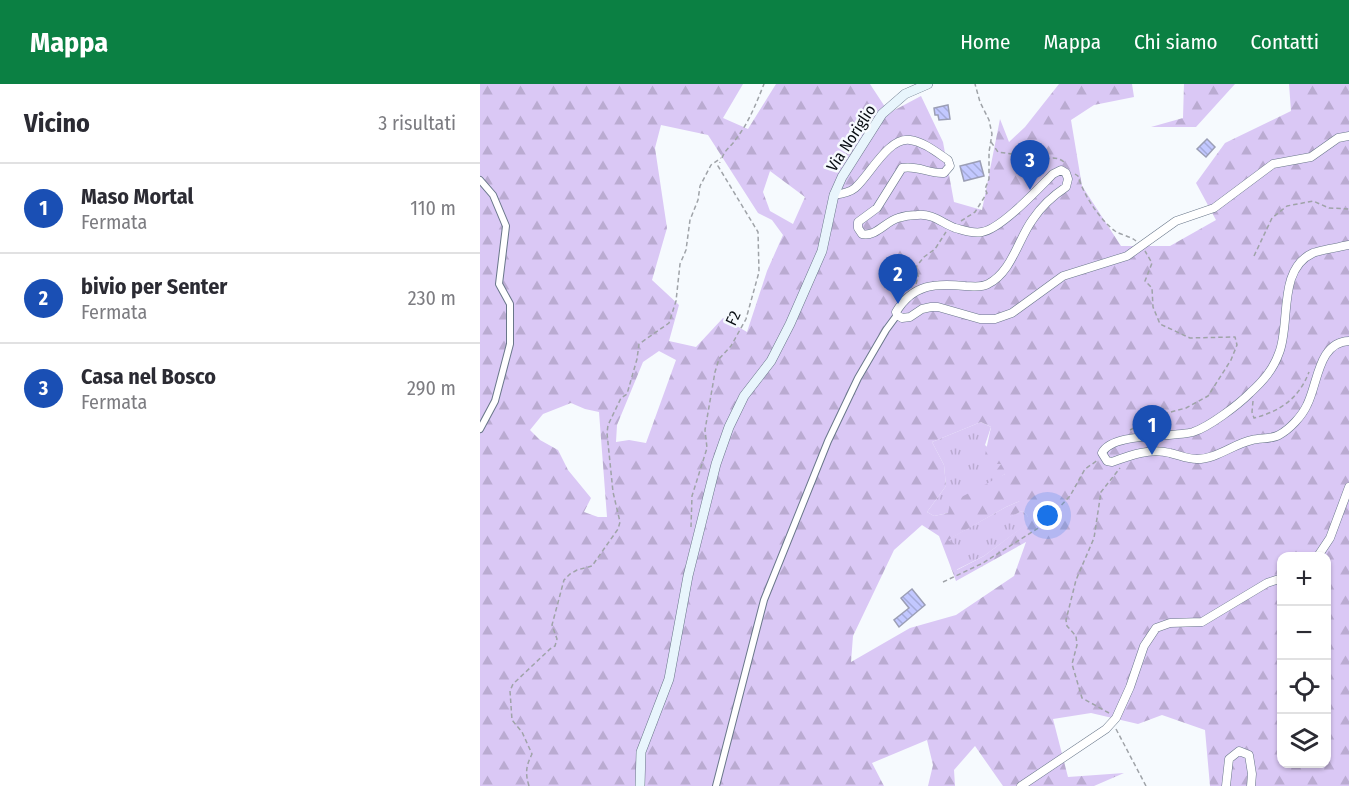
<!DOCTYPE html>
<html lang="it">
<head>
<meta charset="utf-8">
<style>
  body { margin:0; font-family:"Fira Sans Condensed",sans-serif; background:#f7f7f7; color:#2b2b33 }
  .controls { position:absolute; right:18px; bottom:18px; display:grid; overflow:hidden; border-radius:12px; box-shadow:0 2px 4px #0004 }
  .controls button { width:54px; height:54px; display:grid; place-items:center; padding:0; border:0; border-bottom:2px solid #e1e1e2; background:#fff; color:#2b2b33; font:30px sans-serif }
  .you { position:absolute; left:568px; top:432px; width:21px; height:21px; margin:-15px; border:4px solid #fff; border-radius:50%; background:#1a73e8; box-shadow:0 0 0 9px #1a73e833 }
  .badge { display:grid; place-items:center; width:39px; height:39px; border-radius:50%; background:#0b8043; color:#fff; font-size:20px; font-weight:700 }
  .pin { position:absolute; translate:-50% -50px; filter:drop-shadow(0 2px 3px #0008) }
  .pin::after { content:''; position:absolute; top:32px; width:21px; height:18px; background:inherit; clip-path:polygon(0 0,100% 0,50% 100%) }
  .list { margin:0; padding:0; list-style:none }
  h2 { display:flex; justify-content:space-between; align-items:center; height:78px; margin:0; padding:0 24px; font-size:26px }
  h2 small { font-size:20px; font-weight:400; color:#7c7c81 }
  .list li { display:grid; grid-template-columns:39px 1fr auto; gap:18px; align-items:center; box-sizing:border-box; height:90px; padding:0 24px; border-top:2px solid #e1e1e2 }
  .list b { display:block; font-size:22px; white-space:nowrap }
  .list p { margin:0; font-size:20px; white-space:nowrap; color:#7c7c81 }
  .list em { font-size:20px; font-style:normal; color:#7c7c81 }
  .icon { flex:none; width:33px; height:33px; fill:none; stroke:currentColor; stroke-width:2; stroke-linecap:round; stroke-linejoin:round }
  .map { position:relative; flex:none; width:869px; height:702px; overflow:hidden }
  header { display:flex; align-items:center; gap:36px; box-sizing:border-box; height:84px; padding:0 30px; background:#0b8043; color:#fff }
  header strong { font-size:28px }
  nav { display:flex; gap:33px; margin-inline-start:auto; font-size:21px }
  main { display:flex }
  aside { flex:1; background:#fff }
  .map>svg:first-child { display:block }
  .grass { fill:url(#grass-tufts) }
  .forest { fill:url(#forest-firs); fill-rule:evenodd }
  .building { fill:url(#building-back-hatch); stroke:#9b9eb5; stroke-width:1.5 }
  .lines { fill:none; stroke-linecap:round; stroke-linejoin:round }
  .minor-casing { stroke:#69778a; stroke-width:8 }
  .tertiary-casing { stroke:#69778a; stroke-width:9 }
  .secondary-casing { stroke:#69778a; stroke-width:10 }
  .path { stroke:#9fa3a8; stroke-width:1.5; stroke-dasharray:4.5 3; stroke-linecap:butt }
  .minor { stroke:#fff; stroke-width:6 }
  .tertiary { stroke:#fff; stroke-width:8 }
  .secondary { stroke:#e8f5fc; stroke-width:9 }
  .labels { text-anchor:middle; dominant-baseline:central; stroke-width:5; stroke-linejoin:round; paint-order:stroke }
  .street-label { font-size:16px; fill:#080d13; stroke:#f6fafe }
</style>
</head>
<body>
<header>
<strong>Mappa</strong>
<nav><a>Home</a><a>Mappa</a><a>Chi siamo</a><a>Contatti</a></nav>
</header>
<main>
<aside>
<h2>Vicino<small>3 risultati</small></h2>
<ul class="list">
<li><span class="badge" style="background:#1a4fb4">1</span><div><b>Maso Mortal</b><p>Fermata</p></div><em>110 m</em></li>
<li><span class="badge" style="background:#1a4fb4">2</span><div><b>bivio per Senter</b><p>Fermata</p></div><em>230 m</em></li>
<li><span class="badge" style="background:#1a4fb4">3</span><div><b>Casa nel Bosco</b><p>Fermata</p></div><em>290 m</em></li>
</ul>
</aside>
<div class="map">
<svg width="869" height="702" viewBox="0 0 869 702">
  <defs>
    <pattern id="grass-tufts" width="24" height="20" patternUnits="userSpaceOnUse" patternTransform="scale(1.5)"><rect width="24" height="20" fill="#dac8f5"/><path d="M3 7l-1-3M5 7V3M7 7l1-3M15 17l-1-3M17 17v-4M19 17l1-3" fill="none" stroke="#baabd1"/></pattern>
    <pattern id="forest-firs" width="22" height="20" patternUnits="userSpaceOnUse" patternTransform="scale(1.5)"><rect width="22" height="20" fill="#dac8f5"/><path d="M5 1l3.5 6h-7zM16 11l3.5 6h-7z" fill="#baabd1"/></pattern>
    <pattern id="building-back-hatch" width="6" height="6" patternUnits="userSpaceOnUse" patternTransform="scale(1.5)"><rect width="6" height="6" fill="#c2c8ff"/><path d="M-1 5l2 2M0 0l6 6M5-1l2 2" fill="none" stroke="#a5abda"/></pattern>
  </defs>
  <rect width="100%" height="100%" fill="#f6fafe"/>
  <path class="grass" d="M501,338L511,343L505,361L517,372L525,390L468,429L454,432L447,428L466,402L464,381L452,358Z
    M542,416L529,433L542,427L547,431L550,438L504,472L476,486L467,456L526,423Z"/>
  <path class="forest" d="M0,0H263L243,34L268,45L296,0H390L409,29L441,12L463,58L474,118L502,126L520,35L529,58L545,43L579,0H652L654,13L614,21L591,36L602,102L641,162H690L736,136L716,99L745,59L811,27L809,0H869V702H730L725,646L682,631L658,640L611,629L573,635L588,693L644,689L614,702H523L495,662L474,686L475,702H448L453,681L447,656L392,679L404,702H0ZM181,41L228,51L278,129L292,136L303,151L287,187L267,248L243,234L216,263L189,257L199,221L172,196L187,144L175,64ZM290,87L325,113L313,140L290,127L283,108ZM179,267L196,276L166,359L149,356L136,358L137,341L163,278ZM91,319L105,325L119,328L127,433H118L104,428L111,414L88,386L78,366L60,356L50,346L63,330ZM501,338L511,343L505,371L516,372L510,380H521L516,387L525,390L470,419L468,429L454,432L447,428L466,402L464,381L452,358ZM540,417L533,425L528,434L542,427L547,431L549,438L504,472L477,486L481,474L478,462L468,456L526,423ZM442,441L459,452L476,497L546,458L534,492L476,531L430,544L371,578L373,552L414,466ZM802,472H846V680H802Z
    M704,0H755L716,43H671L703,34Z"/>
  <path class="building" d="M468,21L470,35L459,36L458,31H455L454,24Z
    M727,55L735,63L726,73L717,65Z
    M500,77L504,92L484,97L480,82Z
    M432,505L445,521L419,543L414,536L429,524L421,514Z"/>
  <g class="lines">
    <defs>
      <path id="minor" d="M0,96L13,111L26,142L19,200L30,220V260L15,317L0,345
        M236,702L284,516L348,357L378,294L406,246L417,231"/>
      <path id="tertiary" d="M354,111C361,110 369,109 375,104C390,91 408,53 430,56C444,58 456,68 468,76L470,82L464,89C449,90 438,81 422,84L397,124L378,138V144L382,150C396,153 405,138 418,134C424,132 431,131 437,131C452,129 462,139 475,144C483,146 493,150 502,148C521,145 558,105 573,90L581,86L586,89L588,95L586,103C574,111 561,123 553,135C538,155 532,188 508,200C501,204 492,202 485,202C455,199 433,200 416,228L417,231L422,234L430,233L442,225L451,223H458L500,235H515L532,229L583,192L647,172L696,137L734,124L793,80L831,73L858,54L869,52
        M869,161C860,163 840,166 833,169C797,185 811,240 799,269C793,286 783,297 770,309C758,321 729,343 713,348C692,354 632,348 622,369L627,377L632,378C651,371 670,364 690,369C699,371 707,375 717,375C737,375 753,360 772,356C781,354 792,355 799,351C810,345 822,332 827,321C838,300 838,258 869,257
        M838,472L850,454L869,403
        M541,702L626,645L636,634L650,603L664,562L676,544L690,539L722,538L787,499L802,494
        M746,702L749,675L759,667L769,671L772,690L771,702"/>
      <path id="secondary" d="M160,702L161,668L189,595L208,492L236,380L249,343L264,312L291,277L310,240L342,167L354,111L362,93L402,30L425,10L448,0"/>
    </defs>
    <use href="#minor" class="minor-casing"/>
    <use href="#tertiary" class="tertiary-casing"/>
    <use href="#secondary" class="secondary-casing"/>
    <path class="path" d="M511,58L518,68C531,70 544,71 556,74C567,77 574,70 584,78
      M242,74C245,65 252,62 256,55C269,38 276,20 284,0
      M595,90L598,92C603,110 620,136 635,147C641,151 650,152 656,157
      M481,137L495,128L507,109L505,105L509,95V68L512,50L509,36L500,18L495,0
      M774,172L792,134L807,122L833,117L849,124L869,125
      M436,200L438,192L436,183L444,173L455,165L466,148
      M773,317L772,328L774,334C801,327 819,314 829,288
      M650,346L679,331L706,324L728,312L751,276L757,261L755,253L710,254L680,240L673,223L672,204L665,197L672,179L665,167
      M211,443L212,412L227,364L225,346L235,288L239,275L251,262L266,235L279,188L278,148L238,82L240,78
      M463,498L503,479L563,441L590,412L605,385L618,376
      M629,629L602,614L592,580L597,561L596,552L587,542L586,536L596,496L614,454L621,408L640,384
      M636,645L666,702
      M49,702C45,689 46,682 52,670L42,648L32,636L30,607L33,600L70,565L75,562L77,555L72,541L84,496L90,490L97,486L112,482L138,445L140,438L133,408L127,349L128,341L141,314L147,310L157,275L159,260L189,239L196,217L200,180L206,166L210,136L218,116L220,102L231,81L241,74"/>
    <use href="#minor" class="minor"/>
    <use href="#tertiary" class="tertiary"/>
    <use href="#secondary" class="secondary"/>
  </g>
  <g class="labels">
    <g class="street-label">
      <text transform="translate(371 54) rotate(-57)">Via Noriglio</text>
      <text transform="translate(253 234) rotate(-65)">F2</text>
    </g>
  </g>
</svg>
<div class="controls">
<button>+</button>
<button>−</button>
<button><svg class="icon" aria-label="locate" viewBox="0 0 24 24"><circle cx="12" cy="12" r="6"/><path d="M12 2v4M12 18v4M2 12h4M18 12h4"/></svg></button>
<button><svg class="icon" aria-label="layers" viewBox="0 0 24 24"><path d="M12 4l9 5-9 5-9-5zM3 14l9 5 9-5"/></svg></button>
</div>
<div class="you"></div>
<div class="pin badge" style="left:672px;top:371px;background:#1a4fb4">1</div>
<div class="pin badge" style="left:418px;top:220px;background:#1a4fb4">2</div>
<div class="pin badge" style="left:550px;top:106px;background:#1a4fb4">3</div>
</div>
</main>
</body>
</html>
